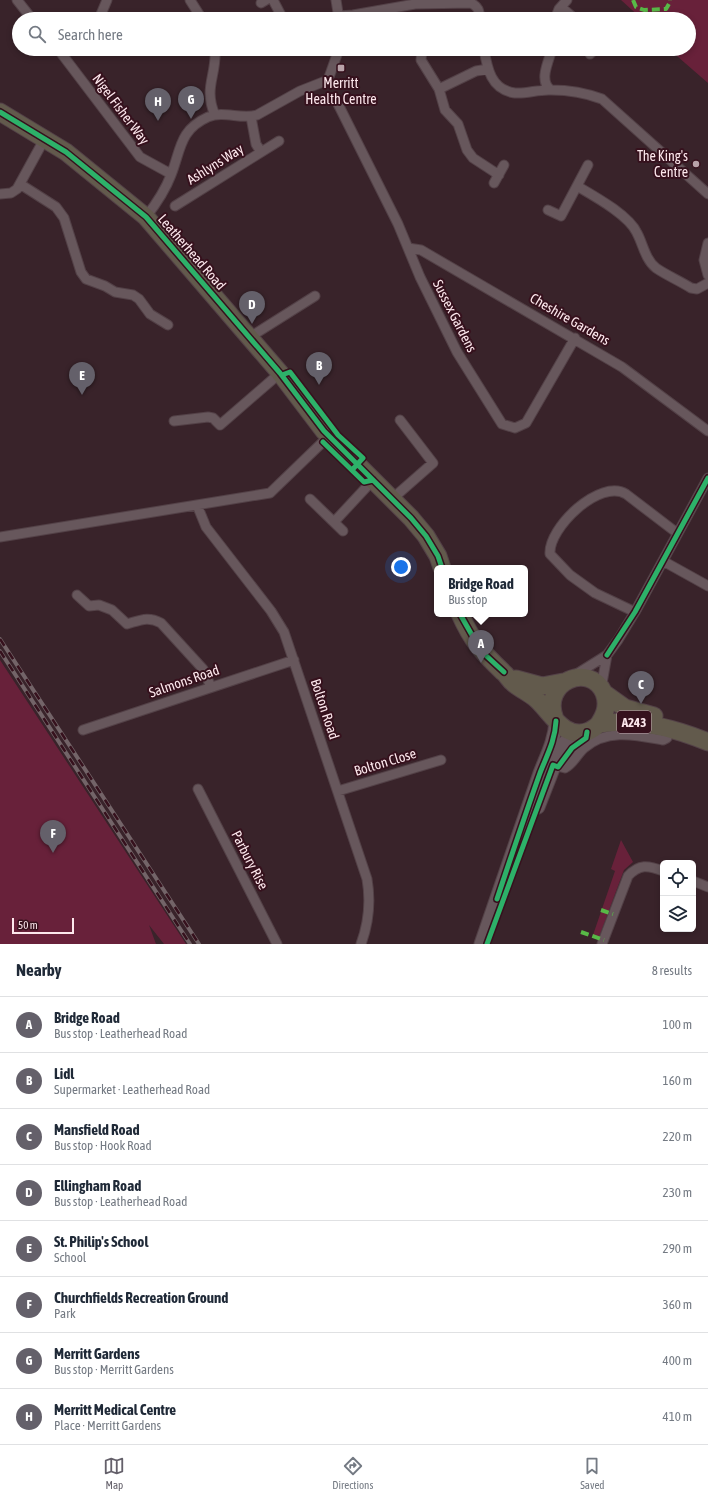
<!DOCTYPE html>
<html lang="en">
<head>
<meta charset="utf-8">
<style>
  body { margin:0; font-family:"Asap Condensed",sans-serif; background:#f2f2f3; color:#1f2937 }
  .controls { position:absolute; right:12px; bottom:12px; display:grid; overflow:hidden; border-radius:6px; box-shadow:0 2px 6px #0003 }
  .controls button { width:36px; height:36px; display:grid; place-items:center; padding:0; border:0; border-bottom:1px solid #e0e1e3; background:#fff; color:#1f2937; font:20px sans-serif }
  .scale { position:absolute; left:12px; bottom:10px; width:62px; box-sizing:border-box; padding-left:4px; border:2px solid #fde8ed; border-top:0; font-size:11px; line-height:14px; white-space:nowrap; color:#fde8ed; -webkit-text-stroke:3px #36111d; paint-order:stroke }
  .you { position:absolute; left:401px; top:567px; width:14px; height:14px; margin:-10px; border:3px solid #fff; border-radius:50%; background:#1a73e8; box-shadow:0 0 0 6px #1a73e833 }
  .badge { display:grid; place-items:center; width:26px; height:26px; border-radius:50%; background:#64606a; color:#fff; font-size:13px; font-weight:700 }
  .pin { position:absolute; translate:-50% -33px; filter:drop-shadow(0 1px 2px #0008) }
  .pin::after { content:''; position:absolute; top:21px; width:14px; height:12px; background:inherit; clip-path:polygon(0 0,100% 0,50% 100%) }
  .popup { position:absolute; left:434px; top:565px; width:94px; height:52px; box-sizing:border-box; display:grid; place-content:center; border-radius:6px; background:#fff; filter:drop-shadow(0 1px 3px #0005); font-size:13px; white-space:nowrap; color:#747a83 }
  .popup b { font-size:15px; color:#1f2937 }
  .popup::after { content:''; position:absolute; left:50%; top:100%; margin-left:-8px; border:8px solid transparent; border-top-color:#fff }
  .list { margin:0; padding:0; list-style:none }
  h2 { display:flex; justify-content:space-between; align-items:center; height:52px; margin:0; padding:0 16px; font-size:17px }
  h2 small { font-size:13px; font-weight:400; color:#747a83 }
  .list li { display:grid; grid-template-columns:26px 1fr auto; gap:12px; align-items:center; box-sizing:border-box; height:56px; padding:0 16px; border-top:1px solid #e0e1e3 }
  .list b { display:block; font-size:15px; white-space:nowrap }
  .list p { margin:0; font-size:13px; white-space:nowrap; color:#747a83 }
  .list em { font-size:13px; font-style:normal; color:#747a83 }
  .icon { flex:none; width:22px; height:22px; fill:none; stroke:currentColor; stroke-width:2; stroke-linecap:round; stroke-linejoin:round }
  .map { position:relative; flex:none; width:708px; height:944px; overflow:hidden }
  .search { position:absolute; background:#fff; box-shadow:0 2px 6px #0003; left:12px; right:12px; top:12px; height:44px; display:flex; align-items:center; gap:10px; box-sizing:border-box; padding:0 14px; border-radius:22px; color:#747a83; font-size:15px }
  .sheet { height:500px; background:#fff }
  nav { display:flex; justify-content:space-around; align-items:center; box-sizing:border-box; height:56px; border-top:1px solid #e0e1e3; background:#fff; font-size:11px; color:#747a83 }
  nav a { display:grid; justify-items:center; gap:2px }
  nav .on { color:#64606a }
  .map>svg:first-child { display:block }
  .green { fill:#68213a }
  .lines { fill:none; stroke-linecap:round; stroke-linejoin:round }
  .street-casing { stroke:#534147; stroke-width:11 }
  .secondary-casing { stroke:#534147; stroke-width:15 }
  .highway-casing { stroke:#534147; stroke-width:19 }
  .street { stroke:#67575c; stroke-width:9 }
  .secondary { stroke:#67575c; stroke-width:13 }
  .highway { stroke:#625a4c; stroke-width:17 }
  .rail-casing { stroke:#736468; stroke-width:4 }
  .rail { stroke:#36111d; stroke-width:2.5; stroke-dasharray:8; stroke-linecap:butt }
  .quiet { stroke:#58b947; stroke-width:4; stroke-dasharray:8 4; stroke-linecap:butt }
  .cycleway-casing { stroke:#36111d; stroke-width:8 }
  .cycleway { stroke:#2db169; stroke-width:5 }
  .poi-dot { fill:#b8a3a9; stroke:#36111d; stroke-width:1.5 }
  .labels { text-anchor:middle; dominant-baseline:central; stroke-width:4; stroke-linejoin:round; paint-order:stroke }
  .shield { fill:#36111d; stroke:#c1a8af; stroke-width:1 }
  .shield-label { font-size:13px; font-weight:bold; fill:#fde8ed }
  .poi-label { font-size:14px; fill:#fde8ed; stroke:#36111d }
  .street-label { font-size:14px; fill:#fde8ed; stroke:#36111d }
</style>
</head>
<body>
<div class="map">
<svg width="708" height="944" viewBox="0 0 708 944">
  <rect width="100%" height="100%" fill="#39232a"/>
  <path class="green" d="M621,0H708V83L670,50L689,49V19H642Z
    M0,660L186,944H164L149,925L156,944H0Z
    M621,840L633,862L624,870L599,937L593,935L615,871L611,869Z"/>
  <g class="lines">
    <defs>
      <path id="street" d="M17,0L32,19
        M190,0L202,19
        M273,0L283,19
        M336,0L339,19
        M261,3L266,0
        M561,7L575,19
        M339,16L353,15L415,4L471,3C479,7 479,11 480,19
        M99,19L107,0
        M555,19L559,9L567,0
        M58,49L140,157L171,174
        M484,49C487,68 491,90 515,93C527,94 539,89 551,90C569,90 586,93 602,99L708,194
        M422,50L421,60L439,89L445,110L458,124L467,150L473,158L499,175
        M590,54L595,49
        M439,89L476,71L488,69
        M551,90C538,81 549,61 552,49
        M338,104L398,224L420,277L457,352L502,424L515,428L526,423L575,338
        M215,115C203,88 217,75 215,49
        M251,117L256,144L261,152
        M494,183L504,165
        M20,184L56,207L64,218L81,272L86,279L105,286L115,292L133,295L139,299L150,314L168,325
        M577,186C594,196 629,215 637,233C643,244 645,259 656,268C666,275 680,281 691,288L697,289L708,283
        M0,194L11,193L17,189L45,138
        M175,206L279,141
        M548,210L561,216L588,165
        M146,217C156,204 165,191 171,175C181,150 179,130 208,117C224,110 241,120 257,115L300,91L328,80L339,49
        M708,243L704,260L708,275
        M408,248L421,250L622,367L708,431
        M250,337L315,296
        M174,421L208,417L213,418L220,425L280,373
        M310,499L343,531
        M392,499L433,463L400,420
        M197,505L206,527L271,611L284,632L367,879C371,902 369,922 361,944
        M334,522L373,480
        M0,537L270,493L329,436
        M663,561L708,586
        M77,595L89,606L99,605L112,610L127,624C141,620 148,616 161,623L203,669L211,687
        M635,612L595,593L570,575L550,554C548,528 600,478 626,494L677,533
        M575,675L607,655L618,640L635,612L708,478
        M601,689L607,655
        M83,730L294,660
        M553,765L565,768C574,763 577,754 584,748C607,728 636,735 663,740L667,738L669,729
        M198,789L277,944
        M338,791L441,760
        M693,881L708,887
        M602,944L628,876C639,864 648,865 663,871"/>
      <path id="secondary" d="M538,807L562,746L567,740L579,733
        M481,944L540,773C547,755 555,740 556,721"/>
      <path id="highway" d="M0,112L66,152L146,217L280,373L324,431L411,518L426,536L438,556L442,568
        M460,614C472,641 482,652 503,672C507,675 509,680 513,683C520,689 529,693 536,699C551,712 564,741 589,731C593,729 598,726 600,722C606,713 608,703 604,693C590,661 540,682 555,719
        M516,679L542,686L563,682
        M604,693L625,708L654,716
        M599,724C636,718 674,728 708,742"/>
    </defs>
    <use href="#street" class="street-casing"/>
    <use href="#secondary" class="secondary-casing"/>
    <use href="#highway" class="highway-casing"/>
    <use href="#street" class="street"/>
    <use href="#secondary" class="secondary"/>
    <use href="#highway" class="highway"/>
    <defs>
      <path id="rail" d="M0,639L199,944
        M0,651L190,944"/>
    </defs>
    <use href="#rail" class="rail-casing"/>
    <use href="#rail" class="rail"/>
    <path class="quiet" d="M633,0L636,7L644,10L666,9L670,2V0
      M601,910L613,914
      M581,932L604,940"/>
    <defs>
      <path id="cycleway" d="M0,112L66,152L146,217L280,373L324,431L411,518L426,536L438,556L442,568
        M282,375L290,372L338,435L363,458L352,470
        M323,442L364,482L373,480
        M460,614L481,651L504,672
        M607,655L635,612L708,478
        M497,899C511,857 525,815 540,773C547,755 555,741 556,721
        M487,944L553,765L558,767L572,748L586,738L587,732"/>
    </defs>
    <use href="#cycleway" class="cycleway-casing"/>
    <use href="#cycleway" class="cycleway"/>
  </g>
  <g class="poi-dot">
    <rect x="337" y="64" width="8" height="8" rx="2"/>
    <circle cx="696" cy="164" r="4"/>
  </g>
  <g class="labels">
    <rect class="shield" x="617" y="711" width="34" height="22" rx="3"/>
    <g class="shield-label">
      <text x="634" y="722">A243</text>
    </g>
    <g class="poi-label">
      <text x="341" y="83">Merritt<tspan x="341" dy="16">Health Centre</tspan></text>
      <text x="688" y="156" text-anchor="end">The King's<tspan x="688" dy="16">Centre</tspan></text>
    </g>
    <g class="street-label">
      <text transform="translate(121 109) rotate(53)">Nigel Fisher Way</text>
      <text transform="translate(215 164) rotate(-32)">Ashlyns Way</text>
      <text transform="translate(192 252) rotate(49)">Leatherhead Road</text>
      <text transform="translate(455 316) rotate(63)">Sussex Gardens</text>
      <text transform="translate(570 319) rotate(30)">Cheshire Gardens</text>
      <text transform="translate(184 681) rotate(-19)">Salmons Road</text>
      <text transform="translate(325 709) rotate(72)">Bolton Road</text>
      <text transform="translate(385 762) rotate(-17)">Bolton Close</text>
      <text transform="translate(250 860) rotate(63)">Parbury Rise</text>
    </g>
  </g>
</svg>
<div class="controls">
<button><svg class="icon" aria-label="locate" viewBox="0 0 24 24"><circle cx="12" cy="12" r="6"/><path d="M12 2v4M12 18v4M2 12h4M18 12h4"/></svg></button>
<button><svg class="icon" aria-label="layers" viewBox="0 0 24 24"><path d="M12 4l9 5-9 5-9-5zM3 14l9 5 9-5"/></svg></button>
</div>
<div class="scale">50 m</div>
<div class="you"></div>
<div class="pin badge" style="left:481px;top:663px">A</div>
<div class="popup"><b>Bridge Road</b>Bus stop</div>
<div class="pin badge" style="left:319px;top:385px">B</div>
<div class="pin badge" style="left:641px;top:704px">C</div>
<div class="pin badge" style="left:252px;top:324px">D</div>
<div class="pin badge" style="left:82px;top:395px">E</div>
<div class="pin badge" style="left:53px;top:853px">F</div>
<div class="pin badge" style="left:191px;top:119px">G</div>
<div class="pin badge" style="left:158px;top:121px">H</div>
<div class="search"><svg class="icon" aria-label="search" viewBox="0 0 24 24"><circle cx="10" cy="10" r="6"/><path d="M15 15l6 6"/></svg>Search here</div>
</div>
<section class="sheet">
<h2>Nearby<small>8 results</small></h2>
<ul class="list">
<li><span class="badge">A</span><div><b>Bridge Road</b><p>Bus stop · Leatherhead Road</p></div><em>100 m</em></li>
<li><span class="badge">B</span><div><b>Lidl</b><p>Supermarket · Leatherhead Road</p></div><em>160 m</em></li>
<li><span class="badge">C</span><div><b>Mansfield Road</b><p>Bus stop · Hook Road</p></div><em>220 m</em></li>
<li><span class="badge">D</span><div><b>Ellingham Road</b><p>Bus stop · Leatherhead Road</p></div><em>230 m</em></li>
<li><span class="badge">E</span><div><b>St. Philip's School</b><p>School</p></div><em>290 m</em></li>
<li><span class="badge">F</span><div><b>Churchfields Recreation Ground</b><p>Park</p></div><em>360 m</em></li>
<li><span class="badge">G</span><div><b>Merritt Gardens</b><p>Bus stop · Merritt Gardens</p></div><em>400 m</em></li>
<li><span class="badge">H</span><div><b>Merritt Medical Centre</b><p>Place · Merritt Gardens</p></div><em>410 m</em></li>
</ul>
</section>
<nav>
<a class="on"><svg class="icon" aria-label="map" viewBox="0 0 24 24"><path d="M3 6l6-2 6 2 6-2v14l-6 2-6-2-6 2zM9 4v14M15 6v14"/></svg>Map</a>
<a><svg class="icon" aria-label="directions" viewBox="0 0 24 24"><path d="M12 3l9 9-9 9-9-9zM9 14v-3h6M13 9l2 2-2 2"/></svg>Directions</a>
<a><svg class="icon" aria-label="saved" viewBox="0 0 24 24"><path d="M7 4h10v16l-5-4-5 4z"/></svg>Saved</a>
</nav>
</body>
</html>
